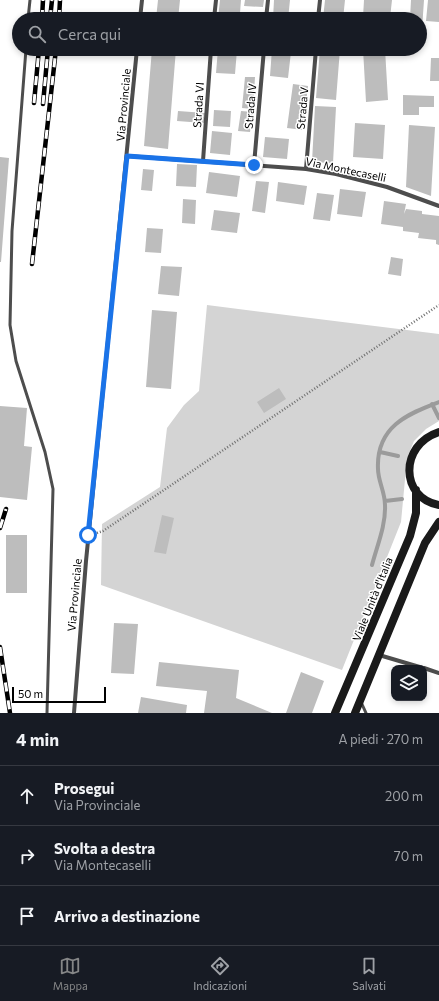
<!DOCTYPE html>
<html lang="it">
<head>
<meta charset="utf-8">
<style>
  body { margin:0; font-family:Commissioner,sans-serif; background:#20242c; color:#f1f3f6 }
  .controls { position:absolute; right:12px; bottom:12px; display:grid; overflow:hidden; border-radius:8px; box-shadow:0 2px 6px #0003 }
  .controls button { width:36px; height:36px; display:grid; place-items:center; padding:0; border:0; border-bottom:1px solid #363941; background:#171b24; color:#f1f3f6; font:20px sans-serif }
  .scale { position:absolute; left:12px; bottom:10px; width:94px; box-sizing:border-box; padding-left:4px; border:2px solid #000; border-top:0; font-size:11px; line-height:14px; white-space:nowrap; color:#000; -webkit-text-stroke:3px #fff; paint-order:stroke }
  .stop { position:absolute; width:12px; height:12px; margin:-9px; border:3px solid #1a73e8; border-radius:50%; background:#fff }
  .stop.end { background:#1a73e8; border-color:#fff; box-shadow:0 1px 4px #0008 }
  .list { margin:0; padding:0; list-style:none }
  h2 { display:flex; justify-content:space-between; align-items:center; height:52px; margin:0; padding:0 16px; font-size:17px }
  h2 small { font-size:13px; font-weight:400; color:#9ea1a6 }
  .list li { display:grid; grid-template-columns:26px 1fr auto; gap:12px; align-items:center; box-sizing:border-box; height:60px; padding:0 16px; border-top:1px solid #363941 }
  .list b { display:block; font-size:15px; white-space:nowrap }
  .list p { margin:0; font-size:13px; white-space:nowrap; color:#9ea1a6 }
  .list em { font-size:13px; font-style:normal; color:#9ea1a6 }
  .icon { flex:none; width:22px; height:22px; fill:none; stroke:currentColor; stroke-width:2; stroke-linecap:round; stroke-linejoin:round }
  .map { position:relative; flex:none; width:439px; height:713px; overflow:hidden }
  .search { position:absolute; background:#171b24; box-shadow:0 2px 6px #0003; left:12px; right:12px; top:12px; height:44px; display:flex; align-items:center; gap:10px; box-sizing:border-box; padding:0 14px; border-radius:22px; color:#9ea1a6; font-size:15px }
  .sheet { height:232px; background:#171b24 }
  nav { display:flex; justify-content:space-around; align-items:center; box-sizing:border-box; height:56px; border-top:1px solid #363941; background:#171b24; font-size:11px; color:#9ea1a6 }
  nav a { display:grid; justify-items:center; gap:2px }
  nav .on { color:#858687 }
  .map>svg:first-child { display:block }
  .green { fill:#d4d4d4 }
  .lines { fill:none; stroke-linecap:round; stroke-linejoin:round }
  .stream { stroke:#9b9b9b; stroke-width:4 }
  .building { fill:#bdbdbd }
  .path { stroke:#6f6f6f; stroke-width:2.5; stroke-dasharray:1 2; stroke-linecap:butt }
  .service { stroke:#4d4d4d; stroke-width:3 }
  .minor { stroke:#4d4d4d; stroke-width:4 }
  .secondary { stroke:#1a1a1a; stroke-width:8 }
  .rail-casing { stroke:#000; stroke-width:4.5 }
  .rail { stroke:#fff; stroke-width:3; stroke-dasharray:9; stroke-linecap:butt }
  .route { stroke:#1a73e8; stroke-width:5 }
  .labels { text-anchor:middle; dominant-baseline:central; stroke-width:3; stroke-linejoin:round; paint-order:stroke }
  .street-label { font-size:11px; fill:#000; stroke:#fff }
</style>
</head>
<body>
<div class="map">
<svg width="439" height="713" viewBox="0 0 439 713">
  <rect width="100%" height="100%" fill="#fff"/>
  <path class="green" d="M207,305L439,334V421L426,429L414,441L407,458L401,522L342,670L101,585L102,524L160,487L167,428L184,405L199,391Z"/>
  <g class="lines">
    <path class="stream" d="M432,404L439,418
      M380,452L398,456
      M385,501L402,499
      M372,565C377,546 386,525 385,505C385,492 378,481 378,469C376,427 407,414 439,402"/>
  </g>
  <path class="building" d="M158,0H180L178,19H156Z
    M220,0H241L240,13H242L241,19H218Z
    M245,0H264L263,7L244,6Z
    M274,0H290L288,19H273Z
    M325,0H345L343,19H323Z
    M364,0H392L390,18L363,17Z
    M411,0H424L421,44L420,19H410Z
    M428,0H439V22L426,21Z
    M195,16L212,17L211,19H194Z
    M152,49H176L168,149L144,146Z
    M218,49L237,50L235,74L216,73Z
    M272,49H295V52H291L288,78L270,76Z
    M320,49H340L336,100L316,98Z
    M363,49H385L388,100L366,102Z
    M431,58H439V81H430Z
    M245,77H255L253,109L242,108Z
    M293,84L308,86L303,130L287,128Z
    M403,95L434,96V107H419V115H403Z
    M315,106L336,107L333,163L312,162Z
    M214,110L231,111L230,127L213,126Z
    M178,111L205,113L204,123L177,121Z
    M241,111L253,112L250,132L238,131Z
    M355,123L385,125L383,159L353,157Z
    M409,125L435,127L431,196L406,187Z
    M212,131L232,133L230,155L210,153Z
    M265,137L289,139L287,159L263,157Z
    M0,157L9,158L1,262H0Z
    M177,164L197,165L196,187L176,186Z
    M143,169L154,170L152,191L141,190Z
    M209,172L240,176L237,197L206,193Z
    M256,181L269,182L265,213L252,211Z
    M278,182L307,186L304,205L276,201Z
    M340,189L366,192L362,217L337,214Z
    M317,193L334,195L330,221L313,219Z
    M183,199L196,200L195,224L182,223Z
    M384,201L406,204L404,214L406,209L422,211V214L439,216V245L436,244V240L418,238L419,233L403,231V227L381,224Z
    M214,210L240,213L237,233L211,230Z
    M147,228L163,229L161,253L145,252Z
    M391,257L403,259L401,276L388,274Z
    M161,266L182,267L179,296L158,294Z
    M152,310L177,312L171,389L146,387Z
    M279,388L286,399L264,413L257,402Z
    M0,406L27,408L24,446L32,447L27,500L0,497Z
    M162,515L174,518L166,554L154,552Z
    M6,535H27V593H6Z
    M114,623L138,624L134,674L111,673Z
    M159,662L239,670L236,698L272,713H204L207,691L156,686Z
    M301,672L324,681L312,713H286Z
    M141,697L187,705L186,713H138Z"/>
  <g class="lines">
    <path class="path" d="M97,533L103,531L439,305"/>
    <path class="service" d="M28,19L30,0
      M26,49L12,231L10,325L16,361L45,452L53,489L47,713
      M361,702L366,713"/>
    <path class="minor" d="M140,19L142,0
      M214,19L216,0
      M266,19L268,0
      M318,19L320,0
      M127,156L306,169L336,174L387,187L439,206
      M203,161L211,49
      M254,165L264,49
      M306,169L316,49
      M379,655L423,668
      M424,668L439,673
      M74,713L86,561L137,49"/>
    <path class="secondary" d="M439,432C399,445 400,498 439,505
      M335,713L410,536L416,513V490
      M355,713L425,543L439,522"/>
    <defs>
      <path id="rail" d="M42,19L43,0
        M50,19L52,0
        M59,19L60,0
        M34,103L39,49
        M43,104L48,49
        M32,264L56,49
        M0,528L6,509
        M0,647L10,713"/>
    </defs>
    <use href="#rail" class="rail-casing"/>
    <use href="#rail" class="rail"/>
  </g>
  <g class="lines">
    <path class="route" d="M88,535L127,156L254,165"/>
  </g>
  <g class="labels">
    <g class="street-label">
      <text transform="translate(123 105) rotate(-85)">Via Provinciale</text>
      <text transform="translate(198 105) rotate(-86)">Strada VI</text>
      <text transform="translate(250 106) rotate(-85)">Strada IV</text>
      <text transform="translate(302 108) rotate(-85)">Strada V</text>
      <text transform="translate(346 169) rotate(12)">Via Montecaselli</text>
      <text transform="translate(74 595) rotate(-85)">Via Provinciale</text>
      <text transform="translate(372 599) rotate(-68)">Viale Unità d'Italia</text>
    </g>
  </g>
</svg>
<div class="controls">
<button><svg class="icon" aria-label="layers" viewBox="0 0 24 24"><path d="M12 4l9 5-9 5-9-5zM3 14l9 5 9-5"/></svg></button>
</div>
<div class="scale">50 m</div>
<div class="stop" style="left:88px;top:535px"></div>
<div class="stop end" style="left:254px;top:165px"></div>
<div class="search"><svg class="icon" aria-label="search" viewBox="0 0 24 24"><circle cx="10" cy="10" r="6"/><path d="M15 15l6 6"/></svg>Cerca qui</div>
</div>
<section class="sheet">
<h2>4 min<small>A piedi · 270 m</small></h2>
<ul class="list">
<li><svg class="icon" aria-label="ahead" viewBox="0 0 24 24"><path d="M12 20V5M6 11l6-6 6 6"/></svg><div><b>Prosegui</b><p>Via Provinciale</p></div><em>200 m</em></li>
<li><svg class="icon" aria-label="right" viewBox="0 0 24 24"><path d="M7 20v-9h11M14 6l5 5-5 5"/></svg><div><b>Svolta a destra</b><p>Via Montecaselli</p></div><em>70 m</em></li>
<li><svg class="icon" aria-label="arrive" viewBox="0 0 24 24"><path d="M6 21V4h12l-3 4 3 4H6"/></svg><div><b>Arrivo a destinazione</b></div></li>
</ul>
</section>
<nav>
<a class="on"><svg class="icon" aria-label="map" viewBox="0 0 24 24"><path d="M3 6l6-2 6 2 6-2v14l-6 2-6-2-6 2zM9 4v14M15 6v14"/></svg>Mappa</a>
<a><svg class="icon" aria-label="directions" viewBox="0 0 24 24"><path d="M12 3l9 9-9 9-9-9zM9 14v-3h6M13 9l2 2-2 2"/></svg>Indicazioni</a>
<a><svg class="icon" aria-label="saved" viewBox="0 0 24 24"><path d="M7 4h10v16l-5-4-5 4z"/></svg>Salvati</a>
</nav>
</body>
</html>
